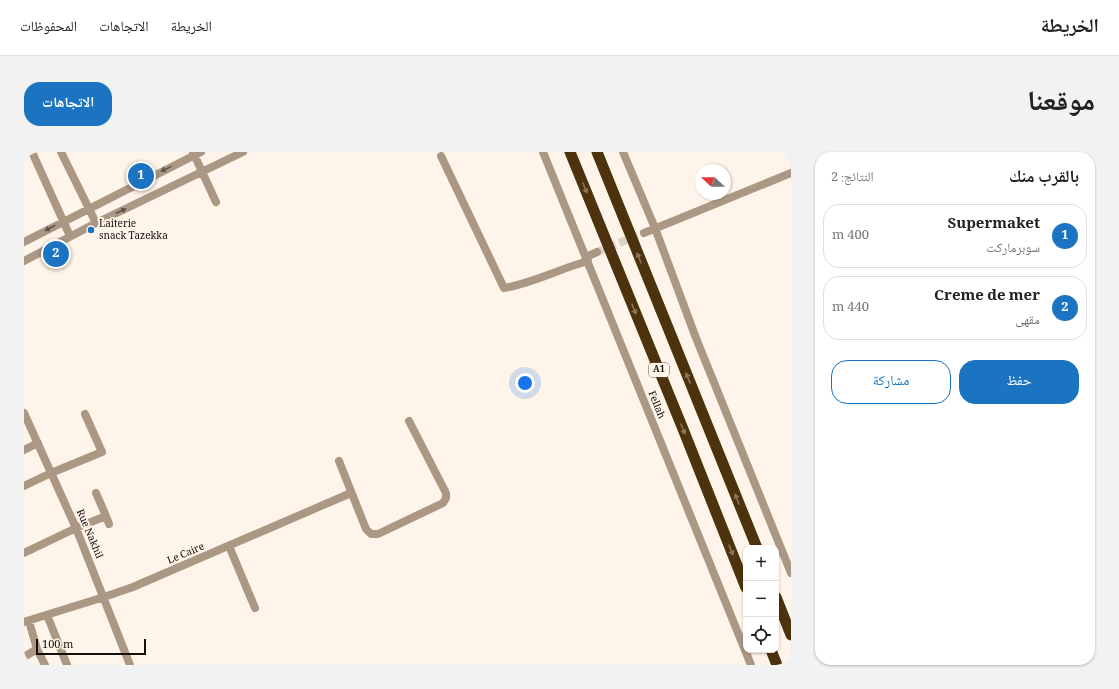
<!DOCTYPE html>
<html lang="ar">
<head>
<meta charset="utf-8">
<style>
  body { margin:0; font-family:Georgia,"Noto Naskh Arabic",serif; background:#f2f2f2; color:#222; direction:rtl }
  .controls { position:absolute; right:12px; bottom:12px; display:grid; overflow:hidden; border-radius:8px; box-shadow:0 1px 3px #0004 }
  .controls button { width:36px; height:36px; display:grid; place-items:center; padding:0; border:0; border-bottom:1px solid #e0e0e0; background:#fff; color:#222; font:20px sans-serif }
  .compass { position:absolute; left:671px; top:12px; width:36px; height:36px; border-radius:50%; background:#fff; box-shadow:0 1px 3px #0004; rotate:291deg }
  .scale { position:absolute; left:12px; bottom:10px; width:110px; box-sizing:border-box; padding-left:4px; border:2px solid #130f0b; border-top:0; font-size:11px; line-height:14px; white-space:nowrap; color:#130f0b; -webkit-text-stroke:3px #fff4e9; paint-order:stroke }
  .you { position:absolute; left:501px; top:231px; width:14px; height:14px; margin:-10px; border:3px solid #fff; border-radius:50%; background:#1a73e8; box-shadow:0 0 0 6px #1a73e833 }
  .badge { display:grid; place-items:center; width:26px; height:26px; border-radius:50%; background:#1a74c1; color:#fff; font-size:13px; font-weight:700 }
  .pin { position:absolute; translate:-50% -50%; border:2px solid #fff; box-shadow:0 1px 4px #0006 }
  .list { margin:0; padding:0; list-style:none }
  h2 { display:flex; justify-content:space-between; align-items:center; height:52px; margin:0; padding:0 16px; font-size:17px }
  h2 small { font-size:13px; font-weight:400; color:#767676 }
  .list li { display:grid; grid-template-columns:26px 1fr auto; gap:12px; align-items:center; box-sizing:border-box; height:64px; margin:0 8px 8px; padding:0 8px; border:1px solid #e0e0e0; border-radius:16px }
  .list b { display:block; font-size:15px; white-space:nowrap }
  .list p { margin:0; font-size:13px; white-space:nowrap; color:#767676 }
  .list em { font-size:13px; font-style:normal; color:#767676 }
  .actions { display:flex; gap:8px; padding:12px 16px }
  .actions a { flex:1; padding:9px 0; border:1px solid #1a74c1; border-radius:16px; text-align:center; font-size:14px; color:#1a74c1 }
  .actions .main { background:#1a74c1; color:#fff }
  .icon { flex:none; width:22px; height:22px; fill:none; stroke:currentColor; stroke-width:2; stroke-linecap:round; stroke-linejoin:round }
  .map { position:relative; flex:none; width:767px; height:513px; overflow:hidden; direction:ltr; border-radius:16px }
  header { display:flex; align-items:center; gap:24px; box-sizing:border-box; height:56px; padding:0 20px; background:#fff; border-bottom:1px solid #e0e0e0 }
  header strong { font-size:19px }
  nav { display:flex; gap:22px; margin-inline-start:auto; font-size:14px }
  .intro { display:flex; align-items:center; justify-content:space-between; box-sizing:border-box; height:96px; padding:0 24px }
  h1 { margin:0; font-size:28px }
  .button { padding:10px 18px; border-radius:16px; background:#1a74c1; color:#fff; font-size:14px; font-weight:700 }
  main { display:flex; gap:24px; padding:0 24px }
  aside { flex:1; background:#fff; border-radius:16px; box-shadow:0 1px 3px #0004 }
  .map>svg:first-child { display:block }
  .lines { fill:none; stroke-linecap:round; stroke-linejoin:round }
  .minor-tunnel { stroke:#dcd2c8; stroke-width:8; stroke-dasharray:8 4; stroke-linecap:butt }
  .minor { stroke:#aa9884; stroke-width:8 }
  .highway { stroke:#4d320e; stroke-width:11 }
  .oneway { fill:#5e5448 }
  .oneway2 { fill:#8b765b }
  .poi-dot { fill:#1a74c1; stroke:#fff4e9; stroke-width:1.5 }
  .labels { text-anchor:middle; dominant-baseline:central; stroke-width:4; stroke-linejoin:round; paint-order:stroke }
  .shield { fill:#fff4e9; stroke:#5a544e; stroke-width:1 }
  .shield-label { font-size:9px; font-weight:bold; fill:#130f0b }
  .poi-label { font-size:10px; fill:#130f0b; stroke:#fff4e9; text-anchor:start }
  .street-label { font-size:10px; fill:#130f0b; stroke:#fff4e9 }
</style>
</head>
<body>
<header>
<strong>الخريطة</strong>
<nav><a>الخريطة</a><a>الاتجاهات</a><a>المحفوظات</a></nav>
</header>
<div class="intro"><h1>موقعنا</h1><a class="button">الاتجاهات</a></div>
<main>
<aside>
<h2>بالقرب منك<small>النتائج: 2</small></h2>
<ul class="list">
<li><span class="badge">1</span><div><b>Supermaket</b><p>سوبرماركت</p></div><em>400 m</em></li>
<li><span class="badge">2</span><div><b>Creme de mer</b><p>مقهى</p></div><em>440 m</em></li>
</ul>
<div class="actions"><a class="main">حفظ</a><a>مشاركة</a></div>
</aside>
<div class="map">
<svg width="767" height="513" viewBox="0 0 767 513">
  <rect width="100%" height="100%" fill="#fff4e9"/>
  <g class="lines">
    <path class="minor-tunnel" d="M573,100L620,81"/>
    <path class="minor" d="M8,0L46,84
      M37,0L72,71
      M169,0L192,50
      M519,0L727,513
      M599,0L631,76L672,186L767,421
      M417,4L480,136C509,131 535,117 564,109
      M620,81L767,21
      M0,90L177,0
      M562,105L573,100
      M0,109L72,71L219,0
      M0,261L52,376L106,513
      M0,298L14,291
      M315,309L342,377L347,382H354L419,351L422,346V341L385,269
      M0,334L27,321L78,300L61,262
      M82,364L85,372
      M205,394L231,456
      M0,401L52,376L82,364L72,341
      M23,463L43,513
      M5,469L13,497L21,513
      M0,470L80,445L109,435L327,341
      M0,505L13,497"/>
    <path class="highway" d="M546,0L659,277L722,436
      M573,0L733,396
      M752,445L767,483
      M747,498L753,513"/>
  </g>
  <defs><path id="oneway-solid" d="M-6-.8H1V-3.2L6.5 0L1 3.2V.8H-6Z"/></defs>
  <g class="oneway">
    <use href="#oneway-solid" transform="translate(142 17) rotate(154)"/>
    <use href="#oneway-solid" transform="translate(97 59) rotate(-26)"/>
    <use href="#oneway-solid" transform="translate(26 76) rotate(152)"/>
  </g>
  <g class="oneway2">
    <use href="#oneway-solid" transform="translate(561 36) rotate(68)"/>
    <use href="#oneway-solid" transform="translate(615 106) rotate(-112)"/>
    <use href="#oneway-solid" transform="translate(610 157) rotate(68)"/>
    <use href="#oneway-solid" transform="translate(664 226) rotate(-113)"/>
    <use href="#oneway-solid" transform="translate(659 277) rotate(68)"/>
    <use href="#oneway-solid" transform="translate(713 347) rotate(-111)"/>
    <use href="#oneway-solid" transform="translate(707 398) rotate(68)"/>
  </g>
  <circle class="poi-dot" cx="67" cy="78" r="4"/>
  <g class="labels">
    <rect class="shield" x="625" y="211" width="20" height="14" rx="3"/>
    <g class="shield-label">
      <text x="635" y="218">A1</text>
    </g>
    <g class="poi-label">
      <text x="75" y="72">Laiterie<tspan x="75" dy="12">snack Tazekka</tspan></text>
    </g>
    <g class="street-label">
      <text transform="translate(632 253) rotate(68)">Fellah</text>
      <text transform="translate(65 382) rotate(67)">Rue Nakhil</text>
      <text transform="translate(162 402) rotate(-23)">Le Caire</text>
    </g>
  </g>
</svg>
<div class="controls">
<button>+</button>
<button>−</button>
<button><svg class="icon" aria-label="locate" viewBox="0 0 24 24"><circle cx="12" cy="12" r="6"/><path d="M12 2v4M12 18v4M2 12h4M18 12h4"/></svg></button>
</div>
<svg class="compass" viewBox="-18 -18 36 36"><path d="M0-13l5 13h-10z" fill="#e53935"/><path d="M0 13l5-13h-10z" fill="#767676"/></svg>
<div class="scale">100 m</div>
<div class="you"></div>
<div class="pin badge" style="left:117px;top:24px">1</div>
<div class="pin badge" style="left:32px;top:102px">2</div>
</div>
</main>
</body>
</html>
